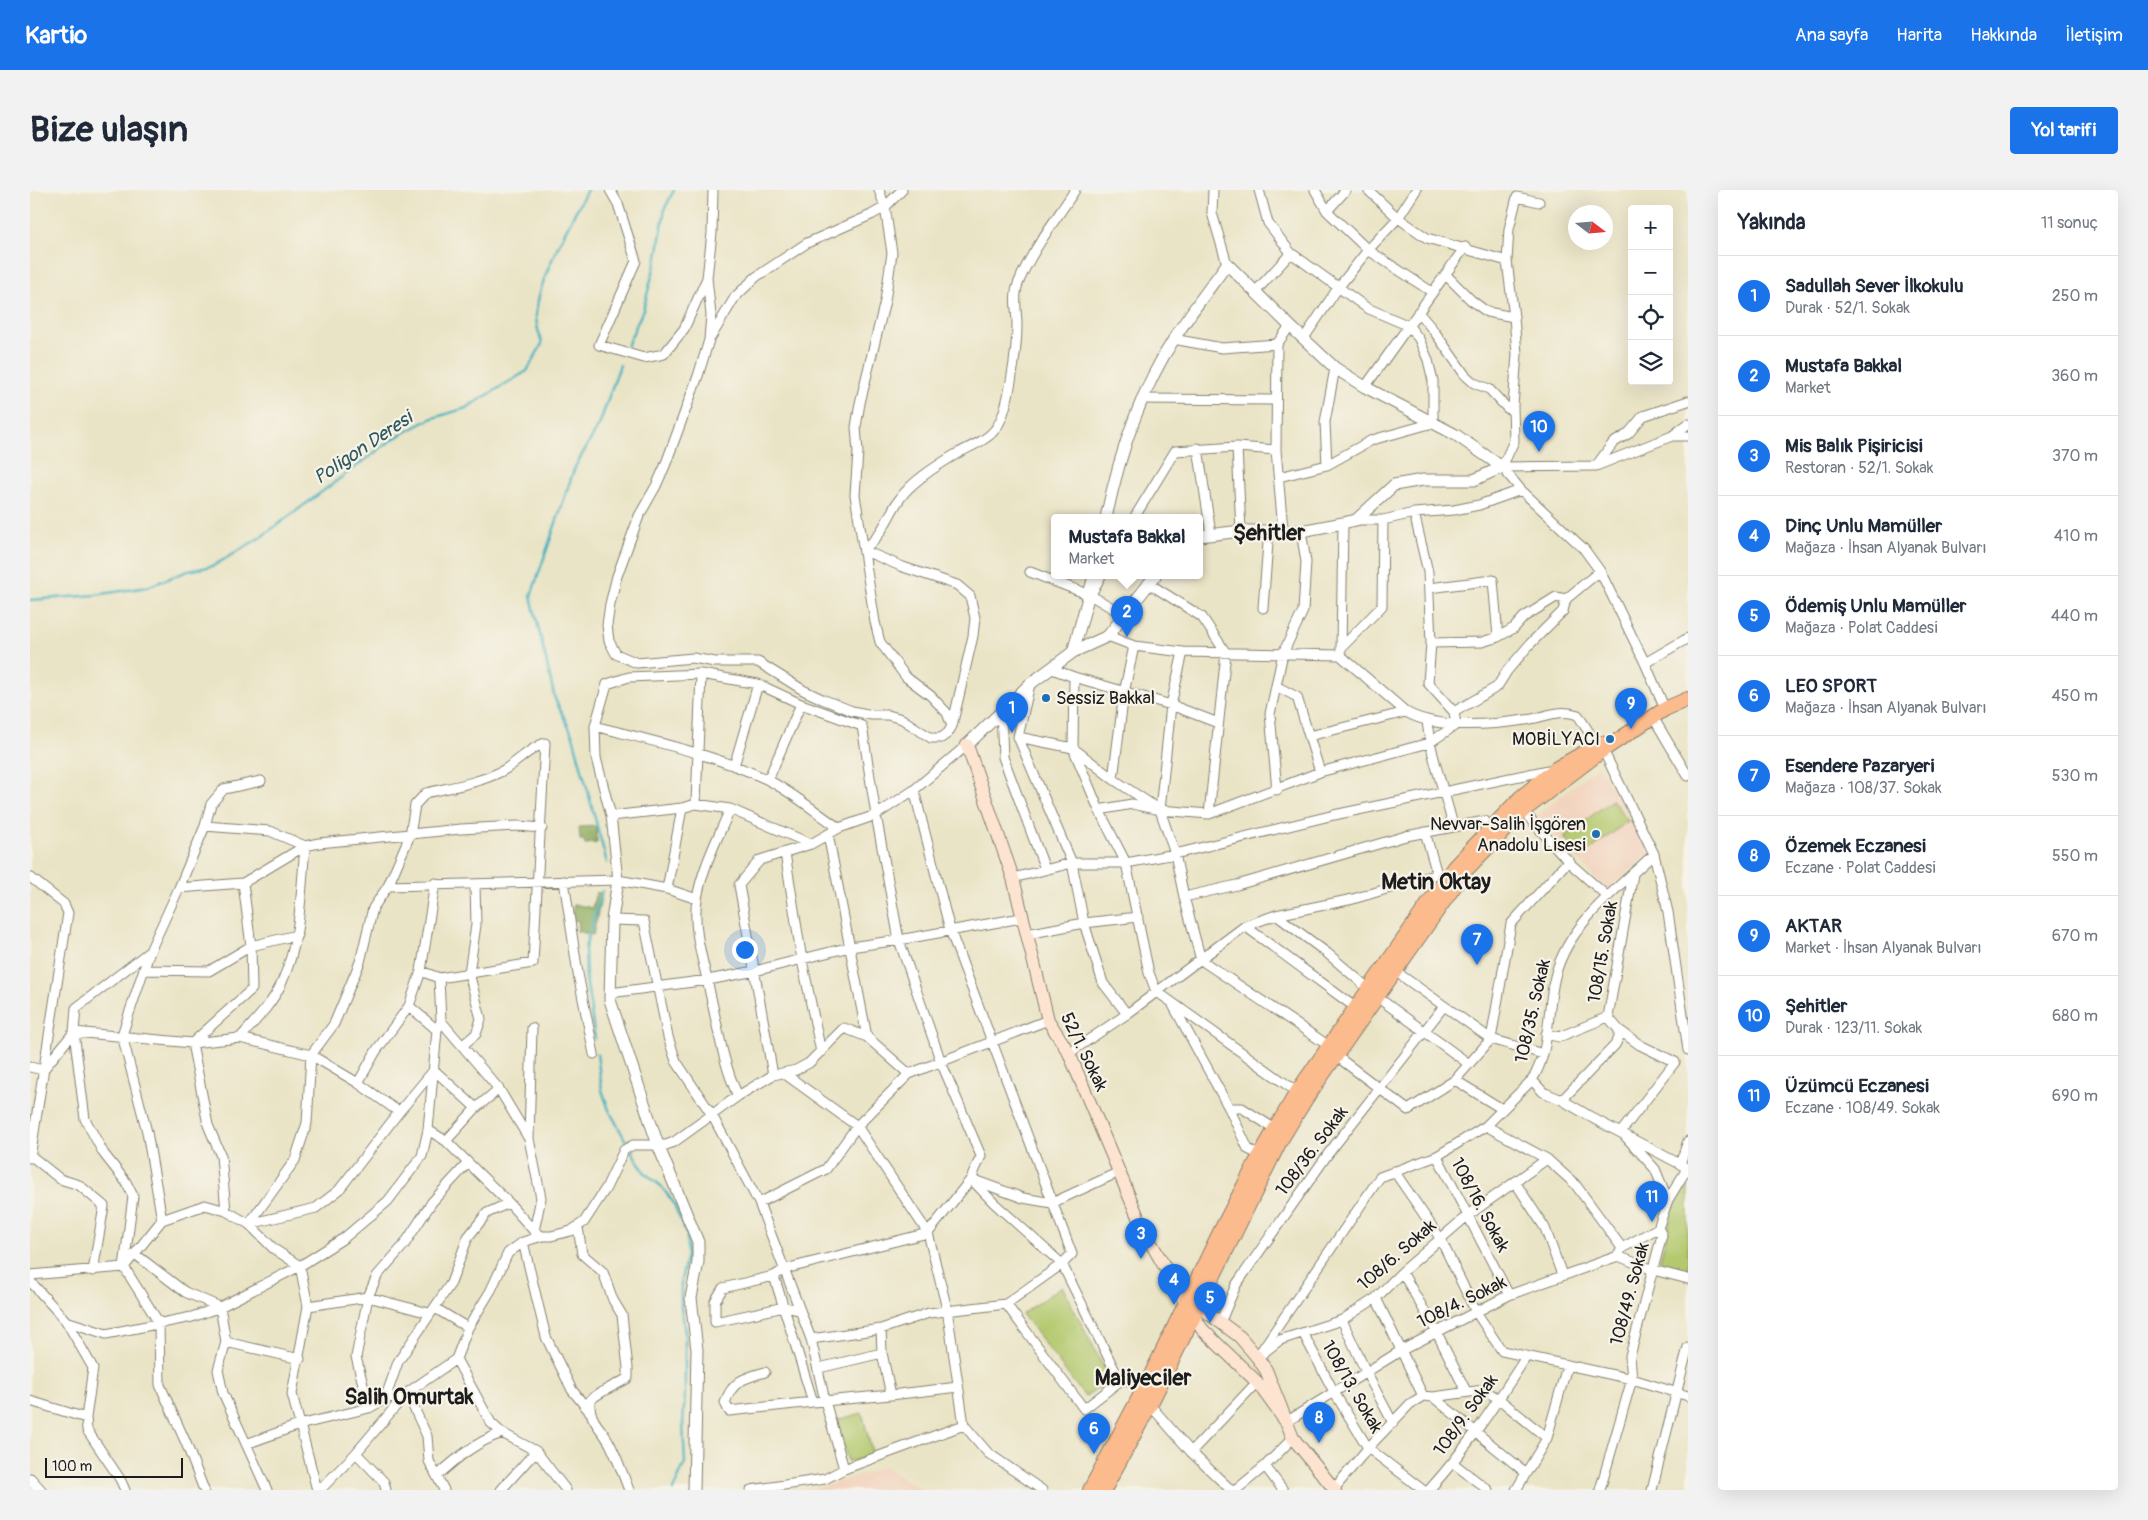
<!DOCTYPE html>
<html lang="tr">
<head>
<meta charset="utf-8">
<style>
  body { margin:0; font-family:Pangolin,sans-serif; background:#f2f2f3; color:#1f2937 }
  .controls { position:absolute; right:15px; top:15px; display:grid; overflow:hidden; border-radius:5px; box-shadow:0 5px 20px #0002 }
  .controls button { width:45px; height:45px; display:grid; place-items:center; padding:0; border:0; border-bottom:1px solid #e0e1e3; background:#fff; color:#1f2937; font:25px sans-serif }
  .compass { position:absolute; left:1538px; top:15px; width:45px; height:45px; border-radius:50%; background:#fff; box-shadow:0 5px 20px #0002; rotate:106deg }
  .scale { position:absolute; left:15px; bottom:12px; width:138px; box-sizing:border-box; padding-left:5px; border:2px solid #1c1c1c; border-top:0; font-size:14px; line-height:18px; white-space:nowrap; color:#1c1c1c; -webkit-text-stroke:4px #f7f3e8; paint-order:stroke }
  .you { position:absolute; left:714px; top:759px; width:18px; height:18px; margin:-12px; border:4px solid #fff; border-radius:50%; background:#1a73e8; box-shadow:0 0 0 8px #1a73e833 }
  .badge { display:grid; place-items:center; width:32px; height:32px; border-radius:50%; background:#1a73e8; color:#fff; font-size:16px; font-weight:700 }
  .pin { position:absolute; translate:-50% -41px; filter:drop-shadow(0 1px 2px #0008) }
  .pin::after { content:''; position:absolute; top:26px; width:18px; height:15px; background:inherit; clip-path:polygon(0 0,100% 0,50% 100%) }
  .popup { position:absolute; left:1021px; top:324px; width:152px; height:65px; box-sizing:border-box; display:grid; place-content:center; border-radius:5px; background:#fff; filter:drop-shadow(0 1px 4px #0005); font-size:16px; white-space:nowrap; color:#747a83 }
  .popup b { font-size:19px; color:#1f2937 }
  .popup::after { content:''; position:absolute; left:50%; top:100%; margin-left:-10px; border:10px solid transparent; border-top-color:#fff }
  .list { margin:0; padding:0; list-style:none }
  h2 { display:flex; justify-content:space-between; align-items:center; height:65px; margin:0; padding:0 20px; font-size:21px }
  h2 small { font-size:16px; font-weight:400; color:#747a83 }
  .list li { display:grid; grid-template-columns:32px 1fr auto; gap:15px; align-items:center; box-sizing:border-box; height:80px; padding:0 20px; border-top:1px solid #e0e1e3 }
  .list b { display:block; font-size:19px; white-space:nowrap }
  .list p { margin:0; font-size:16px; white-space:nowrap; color:#747a83 }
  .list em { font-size:16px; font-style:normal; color:#747a83 }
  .icon { flex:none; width:28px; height:28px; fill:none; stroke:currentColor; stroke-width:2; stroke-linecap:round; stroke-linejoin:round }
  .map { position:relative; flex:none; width:1658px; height:1300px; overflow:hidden; border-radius:5px }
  header { display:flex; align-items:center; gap:30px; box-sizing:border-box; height:70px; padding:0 25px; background:#1a73e8; color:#fff }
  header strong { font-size:24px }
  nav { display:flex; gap:28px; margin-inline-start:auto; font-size:18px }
  .intro { display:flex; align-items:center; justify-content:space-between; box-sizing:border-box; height:120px; padding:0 30px }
  h1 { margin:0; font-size:35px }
  .button { padding:12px 22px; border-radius:5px; background:#1a73e8; color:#fff; font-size:18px; font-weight:700 }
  main { display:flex; gap:30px; padding:0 30px }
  aside { flex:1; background:#fff; border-radius:5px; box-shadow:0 5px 20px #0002 }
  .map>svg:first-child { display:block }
  .built { fill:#f2d4be }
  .green { fill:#b4c96e; stroke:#687245 }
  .forest { fill:#8fad61; stroke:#56643e }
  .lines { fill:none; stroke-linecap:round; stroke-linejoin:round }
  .stream { stroke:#45b3c0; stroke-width:2.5 }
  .minor-casing { stroke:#838071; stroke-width:11 }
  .tertiary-casing { stroke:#838071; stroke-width:13 }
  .secondary-casing { stroke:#838071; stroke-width:14 }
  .primary-casing { stroke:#838071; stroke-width:16 }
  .minor { stroke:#fff; stroke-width:9 }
  .tertiary { stroke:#fff; stroke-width:11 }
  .secondary { stroke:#fde4d1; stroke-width:12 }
  .primary { stroke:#fbbb8d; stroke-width:14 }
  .poi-dot { fill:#1f6fb2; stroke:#f7f3e8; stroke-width:2 }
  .labels { text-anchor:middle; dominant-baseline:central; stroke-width:4.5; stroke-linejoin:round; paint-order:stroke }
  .poi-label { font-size:18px; fill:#1c1c1c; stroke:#f7f3e8; text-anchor:end }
  .street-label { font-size:18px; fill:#1c1c1c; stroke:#f7f3e8 }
  .water-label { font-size:19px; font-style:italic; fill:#2c585e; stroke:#f7f3e8 }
  .district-label { font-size:22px; font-weight:bold; fill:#1c1c1c; stroke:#f7f3e8 }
</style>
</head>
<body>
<header>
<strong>Kartio</strong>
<nav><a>Ana sayfa</a><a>Harita</a><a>Hakkında</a><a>İletişim</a></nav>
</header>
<div class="intro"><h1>Bize ulaşın</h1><a class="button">Yol tarifi</a></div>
<main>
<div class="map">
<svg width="1658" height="1300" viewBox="0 0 1658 1300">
  <rect width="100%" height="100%" fill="#f7f3e8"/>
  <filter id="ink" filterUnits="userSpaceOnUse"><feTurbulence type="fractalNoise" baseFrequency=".02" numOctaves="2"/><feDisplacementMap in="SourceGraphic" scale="10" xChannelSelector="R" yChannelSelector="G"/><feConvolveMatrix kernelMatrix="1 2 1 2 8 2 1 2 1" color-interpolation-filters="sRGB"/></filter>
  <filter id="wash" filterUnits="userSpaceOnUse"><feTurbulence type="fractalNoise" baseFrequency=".0096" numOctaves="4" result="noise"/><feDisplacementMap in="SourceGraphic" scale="20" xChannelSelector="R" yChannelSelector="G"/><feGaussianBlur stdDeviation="1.12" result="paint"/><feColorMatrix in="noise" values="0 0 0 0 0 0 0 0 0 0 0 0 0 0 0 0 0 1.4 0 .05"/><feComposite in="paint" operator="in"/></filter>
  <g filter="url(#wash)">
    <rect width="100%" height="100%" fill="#eae4c6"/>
    <path class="built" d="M1568,576L1620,662L1577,700L1506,626Z
      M854,1277L891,1300H783Z"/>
    <path class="green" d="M1582,610L1598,631L1550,668L1534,647Z
      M1658,996V1084L1628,1077L1644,1016Z
      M1032,1096L1080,1190L1055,1207L992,1124Z
      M832,1223L843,1265L818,1272L807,1230Z"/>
    <path class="forest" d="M566,636L567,653L555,654L554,650H550L549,637Z
      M566,702L572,704L563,745L547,741L549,731L541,730L544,714L562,718Z"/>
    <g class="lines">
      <path class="stream" d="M597,156L613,120L627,67L635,18L644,0
        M0,410L65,405L117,397L158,381L183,376L231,347L363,249L400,229L436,218L497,181L512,154C510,145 505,133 506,124C508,89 540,32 557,0
        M577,673L543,546L525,509L501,406L545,277L569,235L590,175
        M565,849L556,787L555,758L572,701
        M567,864L572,900L579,920L598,955
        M601,960L615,983L631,996L643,1012L657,1045V1065L651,1090V1117L655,1142V1204L653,1234L655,1273L643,1300"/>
    </g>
  </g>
  <g filter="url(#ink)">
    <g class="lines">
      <defs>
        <path id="minor" d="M580,0L588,14L606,71L569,155L614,168L634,164L654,139L677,88L682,43L683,0
          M1183,0L1182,23L1197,74
          M1229,0L1238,33L1261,63L1337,118L1379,136L1389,149L1398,170L1403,191V233L1342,250L1297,275L1249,287
          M1285,0L1297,21L1338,60L1402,102
          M1338,0L1368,28L1397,48L1477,71L1484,127L1487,164L1483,216L1484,251L1472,277
          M1297,21L1316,0
          M1477,71L1479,39L1487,7L1509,12
          M1416,85L1441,110L1457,122L1484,127
          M677,88L681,125L679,150L668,186L635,276L626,296L609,326L587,386L580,414L577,435L579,451L586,464L607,473L663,468L685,472H728L773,500L792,509L822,521L842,525H858L872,529L901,548H911L918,543L922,536L917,523L901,506L876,487L850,452L845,432L825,305L828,262L826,237L830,213L855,111L862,63L855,17L849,0
          M1225,102L1261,63
          M1388,122L1404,141L1435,185L1444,193L1459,199L1477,218L1483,221
          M681,147L705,107L726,87L777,53L841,25L855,17L872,0
          M1274,148L1308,98L1338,60L1368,28L1386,0
          M1143,149L1192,158L1247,154
          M1335,197L1435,57
          M1112,209L1245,210
          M1642,246L1658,234
          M1207,257L1211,341
          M1168,258L1181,344
          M1297,275L1295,232L1305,178
          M1566,276L1583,253L1598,244L1613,226L1658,211
          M1472,277L1491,300L1554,359L1570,381L1615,473L1635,519
          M1472,277L1566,276L1642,246H1658
          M1104,328L1145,261L1207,257L1246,260
          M1326,330H1353L1384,323L1424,320L1449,315L1491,300
          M1253,340L1246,260L1247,154L1260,136
          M835,358C856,344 860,315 879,298C893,284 911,273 928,263C941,256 958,250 966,238C979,222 987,158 987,135C987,121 983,107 988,94C1000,63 1027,28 1045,0
          M835,361L873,377L927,395L940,406L945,428L943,446L922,536
          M1000,382L1060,405L1096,426
          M1118,393L1172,427L1196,463L1179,624
          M1399,398L1463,390L1468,447
          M1063,401L1071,386
          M1233,418L1239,340
          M1078,446L1104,456L1153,462L1310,465L1376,522C1407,540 1460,535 1495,530C1514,528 1528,518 1548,525L1567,555
          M1401,453L1452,452L1468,447L1484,438L1494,427L1526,407L1536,409L1570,381
          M1311,458L1352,416L1353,330
          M1311,460L1313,333
          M1153,462L1141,515L1130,620L1145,664L1154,707L1171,770L1299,856
          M1615,473L1658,448
          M1022,479L1044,487L1043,558L1083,589L1130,620L1179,624L1290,582L1399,553L1426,535L1424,522L1398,493L1401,453L1398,382L1384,323
          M1044,487L1141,515L1188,533
          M1000,494L988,547L1042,673L1054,733L1073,793L1097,824
          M1246,496L1267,507L1290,582
          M971,521L973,567L1015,679
          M1424,522L1467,497L1477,481L1500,454L1533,421L1536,409
          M1623,527L1658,586
          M1397,530C1400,566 1415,601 1423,636
          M565,536C622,551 682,564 736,589C759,600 787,623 809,638
          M1279,546L1376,522
          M988,547L1043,558L1069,620L1096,673L1119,783L1126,801L1267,902
          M1573,560L1624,664L1638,722L1658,860
          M704,576L728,494
          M1083,589L1094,503L1104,456
          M738,590L771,514
          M1247,600L1240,524L1253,463L1273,421L1276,372L1271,341
          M666,614L671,484
          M700,619C688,648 672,678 667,709C662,740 674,773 680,803C688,838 693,874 708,906
          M1069,620L1102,614L1125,619
          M1493,621L1542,675L1578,707
          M581,626L652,618L666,614L700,619L781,654
          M175,636L240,641L275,656C271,702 271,750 252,792C243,813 225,831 210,848
          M798,644L837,847
          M755,663L772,770L791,862
          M0,687L34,714L38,723L0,968
          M983,688L1042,673H1096L1145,664L1304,625L1523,579
          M588,690L581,626L566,568L565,536L577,494L599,487L671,484L728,494L771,514L832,536L846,625L869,750L911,872L951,966L941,989L898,1043L755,1079L744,1086L693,1098L685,1111V1132L754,1117L770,1120
          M534,691L548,784L564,864
          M358,696L588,690L637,699L667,709
          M149,698L213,693L275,656L289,653L431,639L488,636L512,638
          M637,699L652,618
          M1154,707L1207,695L1376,646L1455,631
          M1246,725L1297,763L1339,799
          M582,730L614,731L638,847L646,871L682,925L729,1013L781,1149L795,1211L814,1279
          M1215,736L1326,818
          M997,744L1054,733L1108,727
          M120,761L92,845L117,942L132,1030L175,1015L196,1021L219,1034L244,1059L270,1076L278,1116L262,1204L287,1300
          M1362,779L1461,849L1513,864
          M115,780L179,781L221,756L267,745
          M580,803L678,790L725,781L820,757L869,750L991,728
          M1347,807L1439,874
          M1143,815L1199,918L1218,959L1230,965
          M379,816L407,840
          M411,831L469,899L499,949
          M502,838L499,949L511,1008L504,1041
          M1589,840L1610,855L1645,872L1591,942
          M1516,844L1529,847L1578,827
          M433,855L446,844L451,829L439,783L446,735L445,694
          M1039,863L1097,824L1215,736L1246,725L1323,709L1407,684L1395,642
          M1305,865L1378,920L1425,890L1461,849L1481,734L1539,670
          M0,877L13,880L44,842L46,818L120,761L149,698L175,636L181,614L194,599L231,591
          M755,884L827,936L898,1043L917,1119L934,1235L958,1263L1012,1300
          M743,885L709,695L730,670L781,654L809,638L846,625L884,600L937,555
          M1425,890L1472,919
          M1502,890L1513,902L1532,910L1566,930L1650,974
          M328,893L346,861L379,816L391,781
          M1532,910L1585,855L1589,847V840L1578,827L1603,684
          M1199,918H1212L1245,939
          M1456,936L1517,969L1545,994L1592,1058
          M398,940L416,951L479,1013L504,1041L512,1046H521L541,1041L554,1032L576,998L594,960L603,955H636L644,952L708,906L743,885L766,880L779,873L814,838L837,847L879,884L1018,830
          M1595,946L1625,979L1638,1010
          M416,951L446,918L469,899
          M0,965L30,989L49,995L74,1016L63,1081
          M1407,966L1479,1105
          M1653,976L1650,974L1658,951
          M1364,981L1410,1048L1446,1122L1472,1161L1602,1189L1658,1206
          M1089,982L1022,1013L993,1008L941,989L964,1013L1032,1074L1090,1191
          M1485,992L1515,1038L1532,1085
          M729,1013L796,979L827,936L879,884
          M196,1021L191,966L178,935L162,853L222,799L221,756L213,693
          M219,1034L265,970L277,933L281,865L304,834L330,772L343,718L358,696L380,645L385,615L396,603C421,597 449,593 472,581C487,573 499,558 515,553L503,773L409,788
          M219,1034L286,1018L309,1000L369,922L404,880L446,918
          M548,1037L552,1064L573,1082L583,1110L592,1125L598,1178V1188C585,1196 572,1200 560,1210C558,1232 573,1238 581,1256C588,1270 593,1285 599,1300
          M512,1046L493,1052L478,1063L461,1100L438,1138L426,1169L461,1233L472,1243L506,1261L536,1300
          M493,1052L516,1147L542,1200L559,1221
          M105,1064L155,1102L190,1117L196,1152L188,1180L193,1203L237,1300
          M1588,1066L1623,1080L1658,1089
          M1372,1082L1406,1141L1436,1201
          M0,1085L94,1077L132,1030
          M744,1086L783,1212L861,1205L928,1197
          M0,1091L36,1131L63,1178L56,1228L57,1240L90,1289L95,1300
          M1346,1108L1393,1206
          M976,1114L1054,1219L1090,1191L1123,1188
          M278,1116L338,1107L399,1123
          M405,1118L438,1138
          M1312,1130L1336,1182L1363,1233
          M36,1131L76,1144L162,1127L190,1117L270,1076L314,1048L358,1011L392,966L398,940L407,840L411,831L409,788L391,781L405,693
          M1190,1133L1206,1095L1298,964L1414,816
          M1273,1143L1304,1202L1338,1258L1393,1300
          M781,1149L851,1139
          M196,1152L270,1169
          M1232,1164L1250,1150L1312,1130L1346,1108L1372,1082L1437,1026L1517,969
          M1227,1167L1350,987L1407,966L1456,936L1502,890C1522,859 1516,817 1526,783C1540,733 1588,698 1624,664
          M789,1178L852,1163
          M735,1182C714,1188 702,1191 695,1213L699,1221L783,1212
          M861,1205L852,1163L851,1139L899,1123L976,1114L1032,1074L1042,1064L920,740L884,600
          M1403,1207L1496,1283
          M355,1209L368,1172L421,1093L438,1047L457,1023L479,1013
          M0,1211L56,1228
          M1120,1215L1161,1262
          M339,1218L326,1167L338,1107L347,1086L374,1055L402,1012L437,974
          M1256,1232L1372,1160L1479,1105L1588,1066L1592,1058L1628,1038
          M216,1254L269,1235L339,1218L355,1209L377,1203L397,1246L399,1271L414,1300
          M326,1263L354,1292L356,1300
          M1423,1273L1458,1300
          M1235,1276L1253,1300
          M407,1286C427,1268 446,1252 472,1243
          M1304,1299L1338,1258L1380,1214L1393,1206L1403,1207L1454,1200L1469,1209L1517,1248
          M174,1300L156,1253L130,1195L129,1133L94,1077L103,1006L96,992L74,964L55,929L44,842L162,853L210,848L281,865L328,893L369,922
          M290,1300L326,1263L377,1203L426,1169
          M471,1300L506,1261
          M721,1300L795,1289L814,1279L934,1235
          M1201,1300L1161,1262L1227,1192
          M1206,1300L1235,1276L1263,1248
          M1399,1300C1436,1259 1466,1214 1496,1167
          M1486,1300L1517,1248L1537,1176
          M1570,1300L1602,1189L1600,1166L1632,1045L1628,1038L1638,1010L1658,977
          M1622,1300L1658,1157"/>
        <path id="tertiary" d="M1076,328C1089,266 1109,203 1144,149C1160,123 1179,99 1197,74L1260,136L1305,178L1335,197L1426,245L1472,277
          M1170,346L1211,341H1271L1313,333L1326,330L1364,295L1393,290H1444L1472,277
          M1043,462L1064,386
          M937,555L1000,494L1043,462L1078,446L1125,386
          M588,690L582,730L580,810L628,955L668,1052V1072L661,1108L667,1160L664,1300
          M0,1289L10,1300"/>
        <path id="secondary" d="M937,555L983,688L1018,830L1039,863L1113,1039L1156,1114L1172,1139L1227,1192L1256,1232
          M1172,1108L1175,1121L1210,1147L1227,1167L1236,1180L1263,1248L1305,1300"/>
        <path id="primary" d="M1060,1300L1120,1187L1190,1042L1230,965L1267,902L1424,677L1490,608L1527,578L1571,553
          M1074,1300L1120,1215L1250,951L1275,910L1435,681L1493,621L1573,560L1635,519L1658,509"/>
      </defs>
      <use href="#minor" class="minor-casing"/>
      <use href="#tertiary" class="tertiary-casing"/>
      <use href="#secondary" class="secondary-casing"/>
      <use href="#primary" class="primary-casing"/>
      <use href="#minor" class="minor"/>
      <use href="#tertiary" class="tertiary"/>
      <use href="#secondary" class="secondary"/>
      <use href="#primary" class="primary"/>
    </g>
  </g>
  <g class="poi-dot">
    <circle cx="1016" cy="508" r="5"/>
    <circle cx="1580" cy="549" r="5"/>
    <circle cx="1566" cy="644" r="5"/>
  </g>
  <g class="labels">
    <g class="poi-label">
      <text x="1026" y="508" text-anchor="start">Sessiz Bakkal</text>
      <text x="1570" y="549">MOBİLYACI</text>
      <text x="1556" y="634">Nevvar-Salih İşgören<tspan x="1556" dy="21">Anadolu Lisesi</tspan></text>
    </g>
    <g class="street-label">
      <text transform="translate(1573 762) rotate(-80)">108/15. Sokak</text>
      <text transform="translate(1503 821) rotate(-77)">108/35. Sokak</text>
      <text transform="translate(1054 862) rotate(64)">52/1. Sokak</text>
      <text transform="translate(1282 961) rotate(-53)">108/36. Sokak</text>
      <text transform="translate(1450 1015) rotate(62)">108/16. Sokak</text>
      <text transform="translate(1367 1065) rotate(-41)">108/6. Sokak</text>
      <text transform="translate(1600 1104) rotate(-75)">108/49. Sokak</text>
      <text transform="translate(1432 1112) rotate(-26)">108/4. Sokak</text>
      <text transform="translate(1322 1197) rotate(60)">108/13. Sokak</text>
      <text transform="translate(1436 1225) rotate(-54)">108/9. Sokak</text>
    </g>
    <g class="water-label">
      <text transform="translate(333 258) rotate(-34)">Poligon Deresi</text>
    </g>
    <g class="district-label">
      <text x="1239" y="343">Şehitler</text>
      <text x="1406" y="692">Metin Oktay</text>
      <text x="1113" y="1188">Maliyeciler</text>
      <text x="379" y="1207">Salih Omurtak</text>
    </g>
  </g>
</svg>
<div class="controls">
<button>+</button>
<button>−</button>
<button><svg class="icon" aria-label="locate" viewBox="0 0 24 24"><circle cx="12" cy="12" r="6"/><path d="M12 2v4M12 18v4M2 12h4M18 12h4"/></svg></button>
<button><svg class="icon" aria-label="layers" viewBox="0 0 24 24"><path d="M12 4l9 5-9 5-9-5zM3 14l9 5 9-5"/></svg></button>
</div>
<svg class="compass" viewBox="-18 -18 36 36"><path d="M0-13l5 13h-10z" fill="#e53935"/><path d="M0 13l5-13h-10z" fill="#747a83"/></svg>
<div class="scale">100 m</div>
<div class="you"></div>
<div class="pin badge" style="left:982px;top:543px">1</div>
<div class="pin badge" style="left:1097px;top:447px">2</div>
<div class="popup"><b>Mustafa Bakkal</b>Market</div>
<div class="pin badge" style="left:1111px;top:1069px">3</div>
<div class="pin badge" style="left:1144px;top:1115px">4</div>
<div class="pin badge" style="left:1180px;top:1133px">5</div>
<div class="pin badge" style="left:1064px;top:1264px">6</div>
<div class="pin badge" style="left:1447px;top:775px">7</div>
<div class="pin badge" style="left:1289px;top:1253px">8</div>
<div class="pin badge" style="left:1601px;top:539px">9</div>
<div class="pin badge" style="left:1509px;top:262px">10</div>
<div class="pin badge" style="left:1622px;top:1032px">11</div>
</div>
<aside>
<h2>Yakında<small>11 sonuç</small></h2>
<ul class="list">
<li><span class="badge">1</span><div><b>Sadullah Sever İlkokulu</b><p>Durak · 52/1. Sokak</p></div><em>250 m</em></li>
<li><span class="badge">2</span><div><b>Mustafa Bakkal</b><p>Market</p></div><em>360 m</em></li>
<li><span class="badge">3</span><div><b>Mis Balık Pişiricisi</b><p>Restoran · 52/1. Sokak</p></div><em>370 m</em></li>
<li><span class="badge">4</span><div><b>Dinç Unlu Mamüller</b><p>Mağaza · İhsan Alyanak Bulvarı</p></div><em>410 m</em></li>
<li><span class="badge">5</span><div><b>Ödemiş Unlu Mamüller</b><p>Mağaza · Polat Caddesi</p></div><em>440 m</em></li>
<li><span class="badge">6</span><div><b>LEO SPORT</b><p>Mağaza · İhsan Alyanak Bulvarı</p></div><em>450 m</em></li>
<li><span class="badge">7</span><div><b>Esendere Pazaryeri</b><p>Mağaza · 108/37. Sokak</p></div><em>530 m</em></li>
<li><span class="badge">8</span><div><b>Özemek Eczanesi</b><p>Eczane · Polat Caddesi</p></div><em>550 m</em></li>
<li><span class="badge">9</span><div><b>AKTAR</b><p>Market · İhsan Alyanak Bulvarı</p></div><em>670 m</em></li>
<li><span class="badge">10</span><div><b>Şehitler</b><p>Durak · 123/11. Sokak</p></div><em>680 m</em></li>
<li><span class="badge">11</span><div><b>Üzümcü Eczanesi</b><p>Eczane · 108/49. Sokak</p></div><em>690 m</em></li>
</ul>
</aside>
</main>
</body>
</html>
